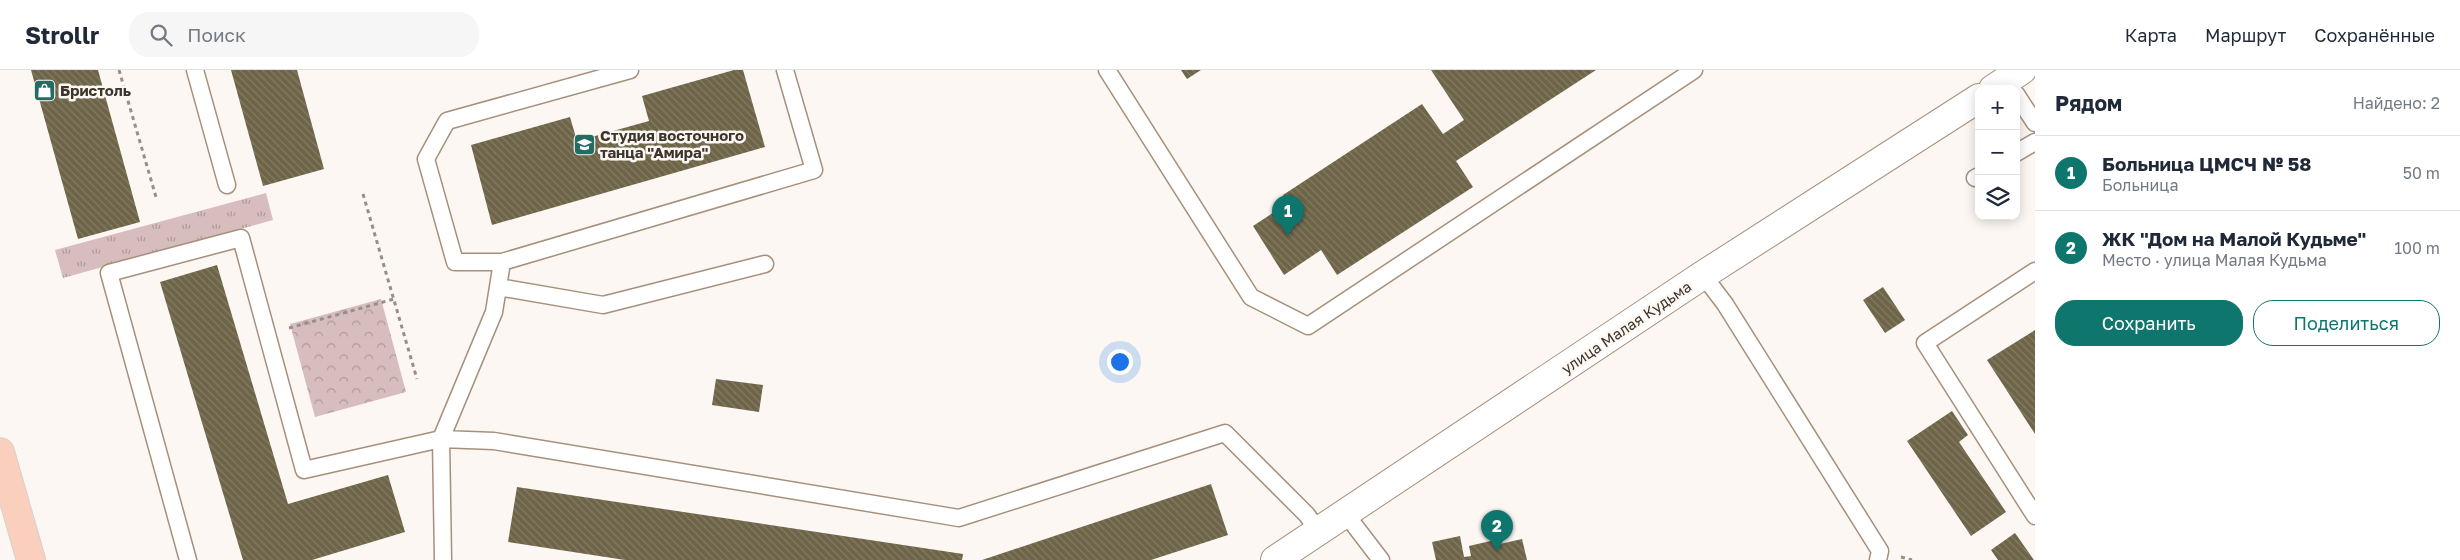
<!DOCTYPE html>
<html lang="ru">
<head>
<meta charset="utf-8">
<style>
  body { margin:0; font-family:"Golos Text",sans-serif; background:#f6f6f7; color:#1f2937 }
  .controls { position:absolute; right:15px; top:15px; display:grid; overflow:hidden; border-radius:10px; box-shadow:0 2px 12px #0003 }
  .controls button { width:45px; height:45px; display:grid; place-items:center; padding:0; border:0; border-bottom:1px solid #e0e1e3; background:#fff; color:#1f2937; font:25px sans-serif }
  .you { position:absolute; left:1119px; top:291px; width:18px; height:18px; margin:-12px; border:4px solid #fff; border-radius:50%; background:#1a73e8; box-shadow:0 0 0 8px #1a73e833 }
  .badge { display:grid; place-items:center; width:32px; height:32px; border-radius:50%; background:#0f766e; color:#fff; font-size:16px; font-weight:700 }
  .pin { position:absolute; translate:-50% -41px; filter:drop-shadow(0 1px 2px #0008) }
  .pin::after { content:''; position:absolute; top:26px; width:18px; height:15px; background:inherit; clip-path:polygon(0 0,100% 0,50% 100%) }
  .list { margin:0; padding:0; list-style:none }
  h2 { display:flex; justify-content:space-between; align-items:center; height:65px; margin:0; padding:0 20px; font-size:21px }
  h2 small { font-size:16px; font-weight:400; color:#747a83 }
  .list li { display:grid; grid-template-columns:32px 1fr auto; gap:15px; align-items:center; box-sizing:border-box; height:75px; padding:0 20px; border-top:1px solid #e0e1e3 }
  .list b { display:block; font-size:19px; white-space:nowrap }
  .list p { margin:0; font-size:16px; white-space:nowrap; color:#747a83 }
  .list em { font-size:16px; font-style:normal; color:#747a83 }
  .actions { display:flex; gap:10px; padding:15px 20px }
  .actions a { flex:1; padding:11px 0; border:1px solid #0f766e; border-radius:20px; text-align:center; font-size:18px; color:#0f766e }
  .actions .main { background:#0f766e; color:#fff }
  .icon { flex:none; width:28px; height:28px; fill:none; stroke:currentColor; stroke-width:2; stroke-linecap:round; stroke-linejoin:round }
  .map { position:relative; flex:none; width:2035px; height:490px; overflow:hidden }
  header { display:flex; align-items:center; gap:30px; box-sizing:border-box; height:70px; padding:0 25px; background:#fff; border-bottom:1px solid #e0e1e3 }
  header strong { font-size:24px }
  nav { display:flex; gap:28px; margin-inline-start:auto; font-size:18px }
  .search { width:350px; height:45px; background:#f6f6f7; display:flex; align-items:center; gap:12px; box-sizing:border-box; padding:0 18px; border-radius:20px; color:#747a83; font-size:19px }
  main { display:flex }
  aside { flex:1; background:#fff }
  .map>svg:first-child { display:block }
  .grass { fill:url(#grass-tufts) }
  .park { fill:url(#park-crowns) }
  .building { fill:url(#building-back-hatch) }
  .lines { fill:none; stroke-linecap:round; stroke-linejoin:round }
  .lane-casing { stroke:#a6907b; stroke-width:19 }
  .street-casing { stroke:#a6907b; stroke-width:30 }
  .primary-casing { stroke:#d4d2d0; stroke-width:30 }
  .path { stroke:#968f87; stroke-width:3; stroke-dasharray:4 4; stroke-linecap:butt }
  .lane { stroke:#fff; stroke-width:16 }
  .street { stroke:#fff; stroke-width:28 }
  .primary { stroke:#fbcfbe; stroke-width:28 }
  .labels { text-anchor:middle; dominant-baseline:central; stroke-width:5; stroke-linejoin:round; paint-order:stroke }
  .poi-label { font-size:15px; font-weight:bold; fill:#3d342b; stroke:#fcf7f2; text-anchor:start }
  .street-label { font-size:15px; fill:#3d342b; stroke:#fcf7f2 }
</style>
</head>
<body>
<header>
<strong>Strollr</strong>
<div class="search"><svg class="icon" aria-label="search" viewBox="0 0 24 24"><circle cx="10" cy="10" r="6"/><path d="M15 15l6 6"/></svg>Поиск</div>
<nav><a>Карта</a><a>Маршрут</a><a>Сохранённые</a></nav>
</header>
<main>
<div class="map">
<svg width="2035" height="490" viewBox="0 0 2035 490">
  <defs>
    <pattern id="grass-tufts" width="24" height="20" patternUnits="userSpaceOnUse" patternTransform="scale(1.25)"><rect width="24" height="20" fill="#d7bdbd"/><path d="M3 7l-1-3M5 7V3M7 7l1-3M15 17l-1-3M17 17v-4M19 17l1-3" fill="none" stroke="#b09a9a"/></pattern>
    <pattern id="park-crowns" width="20" height="18" patternUnits="userSpaceOnUse" patternTransform="scale(1.25)"><rect width="20" height="18" fill="#d7bdbd"/><path d="M2 6a3 3 0 1 1 6 0M12 15a3 3 0 1 1 6 0" fill="none" stroke="#b09a9a"/></pattern>
    <pattern id="building-back-hatch" width="6" height="6" patternUnits="userSpaceOnUse" patternTransform="scale(1.25)"><rect width="6" height="6" fill="#6e6448"/><path d="M-1 5l2 2M0 0l6 6M5-1l2 2" fill="none" stroke="#847c66"/></pattern>
  </defs>
  <rect width="100%" height="100%" fill="#fcf7f2"/>
  <path class="grass" d="M266,123L273,150L63,208L55,180Z"/>
  <path class="park" d="M381,229L406,322L315,347L290,254Z"/>
  <path class="building" d="M31,0H98L140,152L78,169Z
    M231,0H297L324,99L263,116Z
    M734,0H743L765,77L492,155L471,75L570,47L577,71L649,51L642,26Z
    M1181,0H1201L1187,9Z
    M1431,0H1596L1456,91L1473,117L1337,205L1321,180L1284,205L1253,156L1288,133L1283,125L1422,34L1443,64L1464,50Z
    M217,195L288,434L388,405L405,462L312,490H243L160,212Z
    M1883,217L1905,250L1885,263L1863,230Z
    M2035,260V364L1987,290Z
    M716,309L763,315L759,342L712,335Z
    M1952,341L1968,365L1959,372L2006,442L1971,466L1907,371Z
    M1211,414L1228,465L1151,490H982Z
    M517,417L963,484L962,490H625L508,472Z
    M2015,463L2034,490H1998L1991,480Z
    M1460,466L1464,487L1471,486L1469,476L1499,469L1500,474L1522,469L1527,490H1436L1432,472Z"/>
  <g class="lines">
    <defs>
      <path id="lane" d="M195,0L227,115
        M630,0L447,51L426,89L455,192H502L814,100L785,0
        M1107,0L1251,227L1308,256L1694,0
        M2016,24L2035,53
        M2016,83L2035,72
        M1975,108L1979,106
        M2035,201L1925,273L2035,446
        M1703,205L1725,234L1880,481L1878,490
        M498,217L603,235L765,194
        M1345,443L1381,490
        M188,490L109,203L241,168L304,400L441,369L494,371L959,448L1225,363L1307,445L1318,461
        M443,490L441,369L494,242L502,192"/>
      <path id="street" d="M1993,19L2022,0
        M1275,490L1703,205L1979,28"/>
      <path id="primary" d="M0,382L31,490"/>
    </defs>
    <use href="#lane" class="lane-casing"/>
    <use href="#street" class="street-casing"/>
    <use href="#primary" class="primary-casing"/>
    <path class="path" d="M119,0L156,127
      M363,124L417,309
      M289,258L394,229
      M1901,487L1912,490"/>
    <use href="#lane" class="lane"/>
    <use href="#street" class="street"/>
    <use href="#primary" class="primary"/>
  </g>
  <defs>
    <symbol id="shop-square" viewBox="-11 -11 22 22"><rect x="-9" y="-9" width="18" height="18" rx="4" fill="#236c64" stroke="#fcf7f2"/><path d="M-5-2.5h2.3a2.7 3.5 0 0 1 5.4 0H5L5.5 6h-11ZM-1.5-2.5h3a1.5 2.3 0 0 0-3 0Z" fill="#fff"/></symbol>
    <symbol id="school-square" viewBox="-11 -11 22 22"><rect x="-9" y="-9" width="18" height="18" rx="4" fill="#236c64" stroke="#fcf7f2"/><path d="M0-5L7-2L0 1L-7-2ZM-4 1L0 2.5L4 1V4Q0 6-4 4Z" fill="#fff"/></symbol>
  </defs>
  <g fill-rule="evenodd">
    <use href="#shop-square" x="32" y="8" width="25" height="25"/>
    <use href="#school-square" x="572" y="62" width="25" height="25"/>
  </g>
  <g class="labels">
    <g class="poi-label">
      <text x="60" y="20">Бристоль</text>
      <text x="600" y="65">Студия восточного<tspan x="600" dy="17">танца "Амира"</tspan></text>
    </g>
    <g class="street-label">
      <text transform="translate(1626 257) rotate(-34)">улица Малая Кудьма</text>
    </g>
  </g>
</svg>
<div class="controls">
<button>+</button>
<button>−</button>
<button><svg class="icon" aria-label="layers" viewBox="0 0 24 24"><path d="M12 4l9 5-9 5-9-5zM3 14l9 5 9-5"/></svg></button>
</div>
<div class="you"></div>
<div class="pin badge" style="left:1288px;top:166px">1</div>
<div class="pin badge" style="left:1497px;top:481px">2</div>
</div>
<aside>
<h2>Рядом<small>Найдено: 2</small></h2>
<ul class="list">
<li><span class="badge">1</span><div><b>Больница ЦМСЧ № 58</b><p>Больница</p></div><em>50 m</em></li>
<li><span class="badge">2</span><div><b>ЖК &quot;Дом на Малой Кудьме&quot;</b><p>Место · улица Малая Кудьма</p></div><em>100 m</em></li>
</ul>
<div class="actions"><a class="main">Сохранить</a><a>Поделиться</a></div>
</aside>
</main>
</body>
</html>
